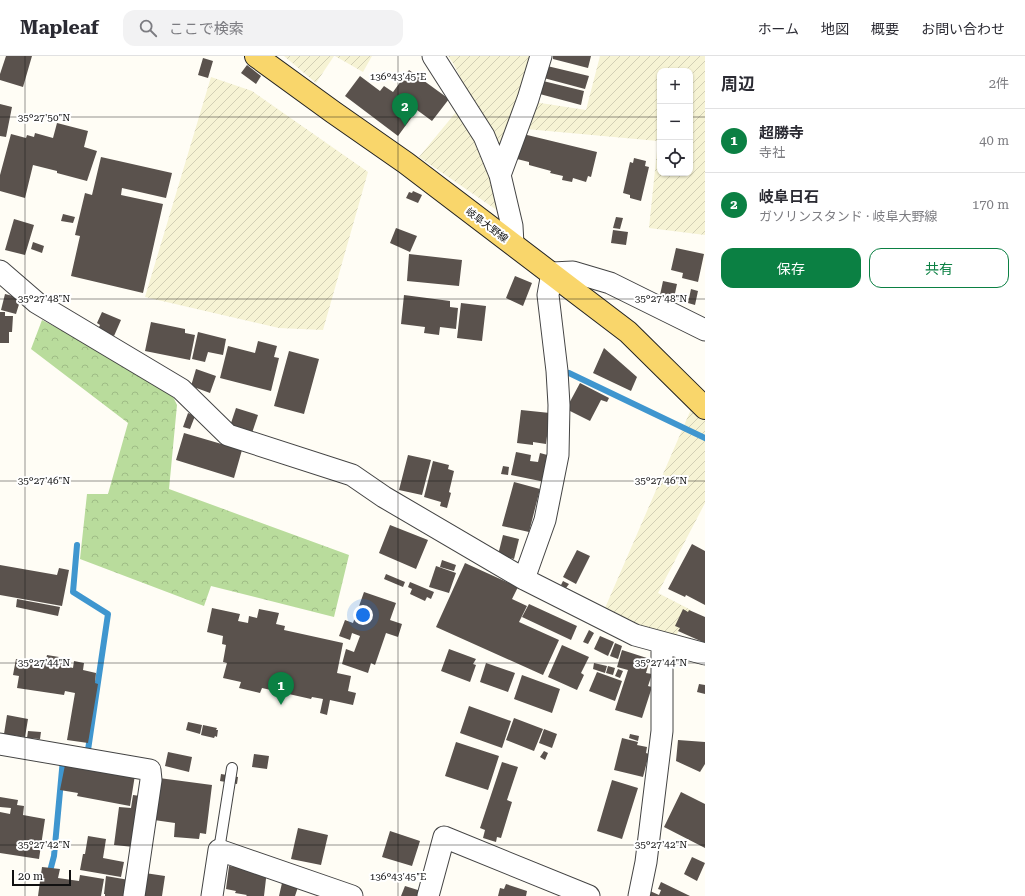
<!DOCTYPE html>
<html lang="ja">
<head>
<meta charset="utf-8">
<style>
  body { margin:0; font-family:"Roboto Serif","Noto Sans JP",serif; background:#f2f2f3; color:#2b2b33 }
  .controls { position:absolute; right:12px; top:12px; display:grid; overflow:hidden; border-radius:8px; box-shadow:0 1px 3px #0004 }
  .controls button { width:36px; height:36px; display:grid; place-items:center; padding:0; border:0; border-bottom:1px solid #e1e1e2; background:#fff; color:#2b2b33; font:20px sans-serif }
  .scale { position:absolute; left:12px; bottom:10px; width:59px; box-sizing:border-box; padding-left:4px; border:2px solid #111; border-top:0; font-size:11px; line-height:14px; white-space:nowrap; color:#111; -webkit-text-stroke:3px #fff; paint-order:stroke }
  .you { position:absolute; left:363px; top:559px; width:14px; height:14px; margin:-10px; border:3px solid #fff; border-radius:50%; background:#1a73e8; box-shadow:0 0 0 6px #1a73e833 }
  .badge { display:grid; place-items:center; width:26px; height:26px; border-radius:50%; background:#0b8043; color:#fff; font-size:13px; font-weight:700 }
  .pin { position:absolute; translate:-50% -33px; filter:drop-shadow(0 1px 2px #0008) }
  .pin::after { content:''; position:absolute; top:21px; width:14px; height:12px; background:inherit; clip-path:polygon(0 0,100% 0,50% 100%) }
  .list { margin:0; padding:0; list-style:none }
  h2 { display:flex; justify-content:space-between; align-items:center; height:52px; margin:0; padding:0 16px; font-size:17px }
  h2 small { font-size:13px; font-weight:400; color:#7c7c81 }
  .list li { display:grid; grid-template-columns:26px 1fr auto; gap:12px; align-items:center; box-sizing:border-box; height:64px; padding:0 16px; border-top:1px solid #e1e1e2 }
  .list b { display:block; font-size:15px; white-space:nowrap }
  .list p { margin:0; font-size:13px; white-space:nowrap; color:#7c7c81 }
  .list em { font-size:13px; font-style:normal; color:#7c7c81 }
  .actions { display:flex; gap:8px; padding:12px 16px }
  .actions a { flex:1; padding:9px 0; border:1px solid #0b8043; border-radius:12px; text-align:center; font-size:14px; color:#0b8043 }
  .actions .main { background:#0b8043; color:#fff }
  .icon { flex:none; width:22px; height:22px; fill:none; stroke:currentColor; stroke-width:2; stroke-linecap:round; stroke-linejoin:round }
  .map { position:relative; flex:none; width:705px; height:840px; overflow:hidden }
  header { display:flex; align-items:center; gap:24px; box-sizing:border-box; height:56px; padding:0 20px; background:#fff; border-bottom:1px solid #e1e1e2 }
  header strong { font-size:19px }
  nav { display:flex; gap:22px; margin-inline-start:auto; font-size:14px }
  .search { width:280px; height:36px; background:#f2f2f3; display:flex; align-items:center; gap:10px; box-sizing:border-box; padding:0 14px; border-radius:12px; color:#7c7c81; font-size:15px }
  main { display:flex }
  aside { flex:1; background:#fff }
  .map>svg:first-child { display:block }
  .farmland { fill:url(#farmland-furrows); fill-rule:evenodd }
  .forest { fill:url(#forest-crowns) }
  .lines { fill:none; stroke-linecap:round; stroke-linejoin:round }
  .stream { stroke:#3f96cf; stroke-width:6 }
  .building { fill:#5a524d }
  .service-casing { stroke:#444; stroke-width:12 }
  .minor-casing { stroke:#444; stroke-width:23 }
  .primary-casing { stroke:#222; stroke-width:24 }
  .service { stroke:#fff; stroke-width:10 }
  .minor { stroke:#fff; stroke-width:21 }
  .primary { stroke:#f9d66b; stroke-width:22 }
  .ticks { fill:none; stroke:#111; stroke-width:1; stroke-opacity:0.45 }
  .labels { text-anchor:middle; dominant-baseline:central; stroke-width:4; stroke-linejoin:round; paint-order:stroke }
  .street-label { font-size:10px; fill:#111; stroke:#fff }
  .ticks-label { font-size:10px; text-anchor:middle; fill:#111; stroke:#fff; stroke-width:4; stroke-linejoin:round; paint-order:stroke }
</style>
</head>
<body>
<header>
<strong>Mapleaf</strong>
<div class="search"><svg class="icon" aria-label="search" viewBox="0 0 24 24"><circle cx="10" cy="10" r="6"/><path d="M15 15l6 6"/></svg>ここで検索</div>
<nav><a>ホーム</a><a>地図</a><a>概要</a><a>お問い合わせ</a></nav>
</header>
<main>
<div class="map">
<svg width="705" height="840" viewBox="0 0 705 840">
  <defs>
    <pattern id="farmland-furrows" width="10" height="10" patternUnits="userSpaceOnUse"><rect width="10" height="10" fill="#f6f3d4"/><path d="M-1 1l2-2M0 10L10 0M9 11l2-2" fill="none" stroke="#d2cfb5"/></pattern>
    <pattern id="forest-crowns" width="20" height="18" patternUnits="userSpaceOnUse"><rect width="20" height="18" fill="#b9dc9c"/><path d="M2 6a3 3 0 1 1 6 0M12 15a3 3 0 1 1 6 0" fill="none" stroke="#9ebc85"/></pattern>
  </defs>
  <rect width="100%" height="100%" fill="#fffdf5"/>
  <path class="farmland" d="M284,0H334L316,27Z
    M335,0H372L363,16Z
    M448,0H539L502,102L453,7Z
    M600,0H705V179L649,172L658,85L526,73L534,46L586,54ZM660,15H690V117H660Z
    M211,21L252,35L368,116L323,274L279,272L145,241Z
    M461,50L507,161L419,101Z
    M692,351L705,364V447L658,537L691,554L674,583L602,559Z"/>
  <path class="forest" d="M42,264L167,328L177,349L169,433L349,499L334,561L211,530L204,550L80,503L87,438H108L128,367L31,293Z"/>
  <g class="lines">
    <path class="stream" d="M569,317L705,382
      M77,489L73,536L108,558L88,694
      M49,819L54,800L63,703L65,704"/>
  </g>
  <path class="building" d="M6,0H32L23,31L0,24V18Z
    M553,0H591L588,12L553,3Z
    M203,2L213,5L208,22L198,19Z
    M247,9L261,20L256,28L241,17Z
    M543,9L589,20L585,33L540,21Z
    M409,14L449,43L432,65L417,54L398,80L345,40L360,20L380,35L384,30L393,36Z
    M539,24L584,35L581,49L536,37Z
    M0,48L12,51L6,81L0,80Z
    M57,67L88,75L84,91L97,95L87,125L57,117V115L33,109L25,142L0,135V119L11,78L26,82L27,79L34,81L35,77L53,82Z
    M523,78L597,96L591,121L588,120L586,126L573,122L572,126L562,124L563,120L550,117L551,115L529,109V106L517,103Z
    M101,101L172,117L166,142L122,132L121,139L163,148L143,237L71,220L80,180L75,179L85,137L92,139Z
    M634,102L646,105L645,110L649,111L641,145L630,142V139L623,137L630,106L633,107Z
    M413,135L422,139L418,147L406,142L409,136L412,137Z
    M63,158L75,161L73,167L61,165Z
    M616,161L623,162L620,173L613,172Z
    M14,163L34,169L25,199L5,194Z
    M396,172L417,180L410,196L390,187Z
    M613,174L628,176L626,189L611,187Z
    M33,186L44,190L42,197L31,193Z
    M676,192L704,198L698,226L682,222L683,217L671,214Z
    M409,198L462,204L459,230L407,225Z
    M515,220L532,227L523,250L506,242Z
    M663,225L677,228L674,242L660,239Z
    M691,233L698,235L695,249L688,247Z
    M5,238L13,240L20,245L16,258L1,254Z
    M404,239L450,245V251L458,252L456,273L440,271L439,279L424,277L425,271L401,268Z
    M461,247L486,250L482,285L457,282Z
    M0,256H5V260H13L12,276H9V287H0Z
    M102,256L121,264L114,280L98,273L100,269L97,267Z
    M151,266L185,273V277L195,279L190,304L145,295Z
    M198,276L226,283L223,299L208,296L205,306L192,303Z
    M258,285L277,290L274,301L279,302L271,335L220,322L228,290L255,297Z
    M604,292L637,321L631,335L593,317Z
    M289,295L319,303L304,358L274,350Z
    M196,313L216,320L210,337L191,330Z
    M580,327L609,342L607,346L601,344L590,365L566,353Z
    M236,352L258,359L252,377L230,370Z
    M521,354L550,357L546,388L533,386V389L517,387Z
    M188,357L195,360L190,373L183,371Z
    M184,377L242,394L234,422L176,404Z
    M516,396L531,399L530,405L538,406L540,397L551,400L545,426L511,419Z
    M408,399L431,404L422,439L399,434Z
    M433,405L449,409L448,413L454,415L449,436L451,437L447,452L440,450L441,446L424,441Z
    M503,410L509,411L508,419L501,418Z
    M514,426L540,433L529,476L502,470Z
    M390,469L428,484L416,513L379,497Z
    M503,479L519,483L514,503L498,499Z
    M692,488L705,495V549L686,539L685,541L668,533Z
    M577,494L590,500L576,528L563,521Z
    M442,504L456,509L454,515L440,511Z
    M465,507L518,531L512,543L527,550L519,566L559,584L543,619L436,571Z
    M0,509L57,519L59,512L69,514L62,550L0,539Z
    M436,510L456,517L449,537L429,531Z
    M386,518L405,526L403,531L384,523Z
    M563,525L569,528L566,532L561,529Z
    M410,526L434,536L431,543L427,541L425,545L410,538L412,533L408,531Z
    M364,536L396,547L390,564L402,568L398,581L386,577L375,609L371,607L368,617L342,608L346,593L354,596L360,580L352,577L350,584L339,580L345,564L353,567Z
    M17,543L60,551L58,560L16,551Z
    M529,548L577,570L571,584L522,561Z
    M212,552L240,558L238,565L248,567L249,560L257,562L259,553L279,557L276,568L285,570L284,574L343,587L337,617L351,620L348,635L356,637L353,649L330,644L327,659L320,657L323,643L312,641L311,643L262,632L260,637L239,632L241,626L223,622L227,607L223,606L226,589L222,588L223,580L207,576Z
    M683,553L688,556L689,554L705,561V587L678,575L680,572L675,570Z
    M589,574L594,577L588,588L583,586Z
    M600,580L614,586L608,600L594,593Z
    M615,587L622,590L618,603L610,600Z
    M562,589L589,601L581,617L584,619L577,634L548,621Z
    M449,593L476,603L473,608L476,609L470,626L441,615Z
    M622,594L650,603L646,617L652,618L648,630L652,631L642,662L615,654L628,614L617,611Z
    M47,599L71,603L69,611L73,612L74,605L84,607L83,614L96,617L95,627L98,628L88,687L67,684L75,637L65,635L64,639L17,632L19,620L13,619L16,603L45,608Z
    M486,607L515,617L508,636L480,626Z
    M594,607L607,610L605,617L593,613Z
    M608,610L615,612L613,619L606,617Z
    M618,613L623,615L620,622L615,620Z
    M597,616L622,625L615,645L589,635Z
    M522,619L560,633L552,657L514,643Z
    M699,628L705,629V638L697,636Z
    M469,650L511,665L502,692L460,677Z
    M7,659L28,663L25,681L4,678Z
    M514,662L543,673L534,695L506,684Z
    M188,666L202,669L200,678L186,674Z
    M203,669L217,672L216,674H218L217,681L215,680L214,682L201,679Z
    M544,673L557,678L552,692L539,687Z
    M28,675L41,676L40,683L27,682Z
    M630,678L639,680L638,685L629,682Z
    M622,682L638,686L637,689L647,691L646,697L649,698L643,721L614,714Z
    M678,684L705,686V708L700,716L676,705Z
    M456,686L499,700L488,734L445,720Z
    M544,695L548,697L545,704L540,701Z
    M168,696L192,701L189,716L165,710Z
    M254,698L269,700L267,713L252,711Z
    M502,706L518,711L507,744L512,746L501,782L497,781L496,786L483,782L485,774L480,772Z
    M65,709L135,719L130,750L77,740L78,737L60,734Z
    M221,718L238,721L237,728L220,725Z
    M159,722L212,729L206,778L200,777L199,783L174,781L175,767L154,764Z
    M612,724L638,732L622,783L597,775Z
    M681,736L705,748V792L664,771Z
    M133,739L140,740L134,791L114,789L119,751L131,752Z
    M0,741L18,744L17,749L24,750L23,759L45,763L39,803L0,797V756L10,758L11,752L0,751Z
    M298,772L328,779L321,809L291,803Z
    M390,775L420,785L412,810L382,801Z
    M88,780L106,783L103,802L124,806L121,821L80,814L83,798H85Z
    M692,801L705,807L697,825L684,818Z
    M229,810L267,814L264,840H246L247,839L235,837L236,835L226,833Z
    M42,811L60,813L58,822L79,825L80,819L104,823L101,840H38Z
    M145,817L165,820L162,840H142Z
    M106,820L129,824L128,840H105V838H104Z
    M286,823L298,831L295,840H279L282,827L285,828Z
    M661,826L690,840H649L650,835L659,839L661,834L658,833Z
    M506,828L527,835L526,840H498L500,832L504,833Z
    M405,830L421,835L420,840H401Z"/>
  <g class="lines">
    <defs>
      <path id="service" d="M219,794L232,712"/>
      <path id="minor" d="M433,0L484,80L500,119L512,170L513,188
        M500,119L528,43L541,0
        M0,215L37,247L181,333L228,379L352,419L384,441L524,523L635,579L705,598
        M524,523L545,464L558,399L559,349L557,315L548,239L552,217L573,216L610,227L705,274
        M0,688L150,714L151,724L134,840
        M212,840L219,794L352,840
        M428,840L444,781L589,840
        M639,840L646,806L662,675V587"/>
      <path id="primary" d="M256,0L333,56L406,107L628,276L705,352"/>
    </defs>
    <use href="#service" class="service-casing"/>
    <use href="#minor" class="minor-casing"/>
    <use href="#primary" class="primary-casing"/>
    <use href="#service" class="service"/>
    <use href="#minor" class="minor"/>
    <use href="#primary" class="primary"/>
  </g>
  <path class="ticks" d="M25,0V840M398,0V840M0,61H660M690,61H705M0,243H705M0,425H705M0,607H705M0,789H705"/>
  <g class="labels">
    <g class="street-label">
      <text transform="translate(487 169) rotate(37)">岐阜大野線</text>
    </g>
  </g>
  <g class="ticks-label">
    <text x="398" y="24">136°43'45"E</text>
    <text x="44" y="65">35°27'50"N</text>
    <text x="44" y="246">35°27'48"N</text>
    <text x="661" y="246">35°27'48"N</text>
    <text x="44" y="428">35°27'46"N</text>
    <text x="661" y="428">35°27'46"N</text>
    <text x="44" y="610">35°27'44"N</text>
    <text x="661" y="610">35°27'44"N</text>
    <text x="44" y="792">35°27'42"N</text>
    <text x="661" y="792">35°27'42"N</text>
    <text x="398" y="824">136°43'45"E</text>
  </g>
</svg>
<div class="controls">
<button>+</button>
<button>−</button>
<button><svg class="icon" aria-label="locate" viewBox="0 0 24 24"><circle cx="12" cy="12" r="6"/><path d="M12 2v4M12 18v4M2 12h4M18 12h4"/></svg></button>
</div>
<div class="scale">20 m</div>
<div class="you"></div>
<div class="pin badge" style="left:281px;top:649px">1</div>
<div class="pin badge" style="left:405px;top:70px">2</div>
</div>
<aside>
<h2>周辺<small>2件</small></h2>
<ul class="list">
<li><span class="badge">1</span><div><b>超勝寺</b><p>寺社</p></div><em>40 m</em></li>
<li><span class="badge">2</span><div><b>岐阜日石</b><p>ガソリンスタンド · 岐阜大野線</p></div><em>170 m</em></li>
</ul>
<div class="actions"><a class="main">保存</a><a>共有</a></div>
</aside>
</main>
</body>
</html>
